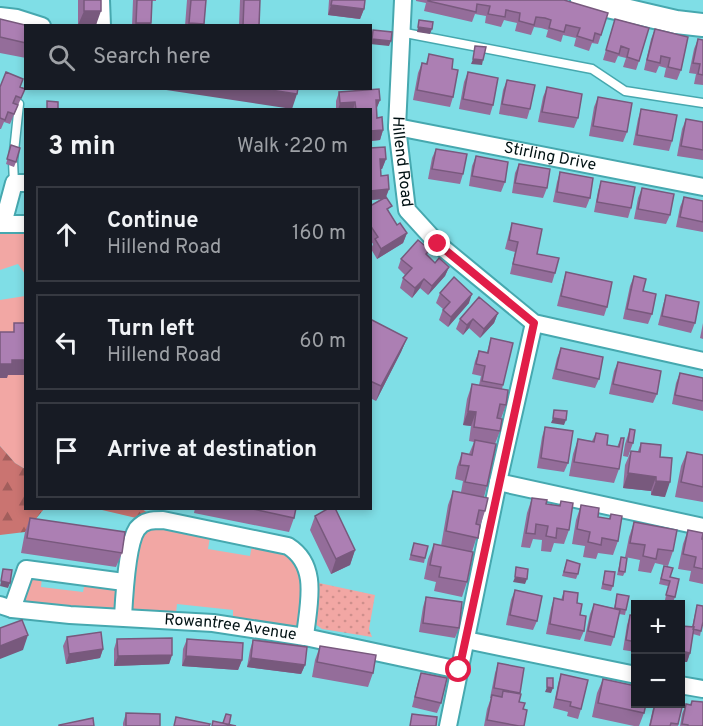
<!DOCTYPE html>
<html lang="en">
<head>
<meta charset="utf-8">
<style>
  body { margin:0; font-family:Overpass,sans-serif; background:#242831; color:#f1f3f6 }
  .controls { position:absolute; right:18px; bottom:18px; display:grid; overflow:hidden; border-radius:0px; box-shadow:0 3px 9px #0003 }
  .controls button { width:54px; height:54px; display:grid; place-items:center; padding:0; border:0; border-bottom:2px solid #363941; background:#171b24; color:#f1f3f6; font:30px sans-serif }
  .stop { position:absolute; width:18px; height:18px; margin:-14px; border:4px solid #e11d48; border-radius:50%; background:#fff }
  .stop.end { background:#e11d48; border-color:#fff; box-shadow:0 2px 6px #0008 }
  .list { margin:0; padding:0; list-style:none }
  h2 { display:flex; justify-content:space-between; align-items:center; height:78px; margin:0; padding:0 24px; font-size:26px }
  h2 small { font-size:20px; font-weight:400; color:#9ea1a6 }
  .list li { display:grid; grid-template-columns:39px 1fr auto; gap:18px; align-items:center; box-sizing:border-box; height:96px; margin:0 12px 12px; padding:0 12px; border:2px solid #363941; border-radius:0px }
  .list b { display:block; font-size:22px; white-space:nowrap }
  .list p { margin:0; font-size:20px; white-space:nowrap; color:#9ea1a6 }
  .list em { font-size:20px; font-style:normal; color:#9ea1a6 }
  .icon { flex:none; width:33px; height:33px; fill:none; stroke:currentColor; stroke-width:2; stroke-linecap:round; stroke-linejoin:round }
  .map { position:relative; flex:none; width:703px; height:726px; overflow:hidden }
  .search { position:absolute; background:#171b24; box-shadow:0 3px 9px #0003; left:24px; top:24px; width:348px; height:66px; display:flex; align-items:center; gap:15px; box-sizing:border-box; padding:0 21px; border-radius:0px; color:#9ea1a6; font-size:22px }
  .panel { position:absolute; background:#171b24; box-shadow:0 3px 9px #0003; left:24px; top:108px; width:348px; height:402px; border-radius:0px }
  .map>svg:first-child { display:block }
  .grass { fill:#f2a7a4 }
  .forest { fill:url(#forest-firs) }
  .park { fill:url(#park-dots) }
  .lines { fill:none; stroke-linecap:round; stroke-linejoin:round }
  .lane-casing { stroke:#46a8af; stroke-width:11 }
  .street-casing { stroke:#46a8af; stroke-width:20 }
  .secondary-casing { stroke:#46a8af; stroke-width:26 }
  .lane { stroke:#fff; stroke-width:8 }
  .street { stroke:#fff; stroke-width:16 }
  .secondary { stroke:#fff; stroke-width:22 }
  .wall { fill:#946d9a }
  .shaded-wall { fill:#78597d }
  .building { fill:#ac7fb3; stroke:#78597d; stroke-width:1.5 }
  .route { stroke:#e11d48; stroke-width:8 }
  .labels { text-anchor:middle; dominant-baseline:central; stroke-width:5; stroke-linejoin:round; paint-order:stroke }
  .street-label { font-size:16px; fill:#001113; stroke:#caf7fa }
</style>
</head>
<body>
<div class="map">
<svg width="703" height="726" viewBox="0 0 703 726">
  <defs>
    <pattern id="forest-firs" width="22" height="20" patternUnits="userSpaceOnUse" patternTransform="scale(1.5)"><rect width="22" height="20" fill="#ca7471"/><path d="M5 1l3.5 6h-7zM16 11l3.5 6h-7z" fill="#a25e5c"/></pattern>
    <pattern id="park-dots" width="8" height="8" patternUnits="userSpaceOnUse" patternTransform="scale(1.5)"><rect width="8" height="8" fill="#f2a7a4"/><path d="M2 2h.1M6 6h.1" fill="none" stroke="#ce8f8c" stroke-width="1.8" stroke-linecap="round"/></pattern>
  </defs>
  <rect width="100%" height="100%" fill="#7fdee6"/>
  <path class="grass" d="M0,234H25V274L18,264L0,270Z
    M25,296L26,304L25,469L15,463L0,446V300Z
    M152,526L210,537L208,549L250,556L252,545L289,553L304,574L299,623L292,629L233,620V610L177,604L176,613L136,611L131,607L138,542L140,535Z
    M42,576L41,587L83,592L85,582L117,589L119,593L116,606L109,611L31,604L26,601L24,592L31,577Z"/>
  <path class="forest" d="M0,446L15,463L25,469L26,508L142,509L154,517L149,521L102,510L44,509L25,532L0,535Z"/>
  <path class="park" d="M319,583L375,595L369,629L372,637L322,629L314,623Z"/>
  <g class="lines">
    <defs>
      <path id="lane" d="M400,32L592,69L625,91L703,103
        M14,183L13,161L19,104"/>
      <g id="street">
        <path d="M101,0L102,26"/>
        <path id="s1" d="M403,0L397,127L407,210L438,244L534,323L703,361"/>
        <path d="M0,16L17,18L42,26"/>
        <path id="s2" d="M397,127L703,187"/>
        <path d="M0,224H26"/>
        <path d="M3,224L14,183H26"/>
        <path d="M498,482L703,527"/>
        <path id="s3" d="M0,605L12,609L70,615L213,623L305,637L459,670"/>
        <path d="M12,609L26,569L124,582"/>
        <path d="M123,617C124,598 127,544 137,529C144,520 153,520 163,520L288,546C320,566 308,605 305,637"/>
        <path d="M466,640L636,675"/>
        <path d="M680,685L703,689"/>
        <path d="M448,726L498,482L534,323"/>
      </g>
      <path id="secondary" d="M582,0L676,22L703,25"/>
    </defs>
    <use href="#lane" class="lane-casing"/>
    <use href="#street" class="street-casing"/>
    <use href="#secondary" class="secondary-casing"/>
    <use href="#lane" class="lane"/>
    <use href="#street" class="street"/>
    <use href="#secondary" class="secondary"/>
  </g>
  <path class="wall" d="M78,0H101L96,25H78Z
    M133,0H156V1H152L150,26H132Z
    M187,0H206L204,26H185Z
    M240,0H260L259,26H239Z
    M329,0H365L364,9L360,19L328,15Z
    M416,0H564L601,35L598,44L592,43L589,51L574,46L576,38L563,35L561,42L546,37L548,30L541,28L534,27L531,35L515,31L517,23L504,20L501,27L485,23L486,16L475,14L472,22L424,11L426,3L416,1Z
    M0,19L26,26V58L0,53Z
    M615,19L639,61L636,70L623,67L626,58L618,56L615,63L603,60Z
    M655,29L681,70L677,80L664,77L666,68L659,66L656,73L644,70L651,39Z
    M698,39L703,40V85L694,84L696,74L689,73L694,49Z
    M429,54L452,69L453,97L450,107L413,100L418,73L422,63L426,64Z
    M468,72L493,105L490,115L459,109L464,82Z
    M507,80L530,109L527,119L499,114L503,90Z
    M0,87H20L25,89L10,124L4,122L1,129H0Z
    M547,87L578,118L574,128L538,122L543,97Z
    M339,92L380,100L376,109L377,118L383,130L380,140L370,141V110H336V101Z
    M598,97L627,132L623,142L589,136L594,107Z
    M641,109L672,141L669,151L633,145L638,119Z
    M686,119L703,122V160L677,156L682,129Z
    M26,141V160H24Z
    M370,148L386,159L382,169H381V176L389,189L386,197L389,213L397,225L407,233L403,243L377,259L371,249L373,244L370,240V206L381,199L370,200Z
    M436,149L463,174L460,184L428,179L432,158Z
    M10,150L16,162L14,167L6,164Z
    M476,156L505,182L501,192L469,186L472,166Z
    M519,164L547,188L543,198L512,193L515,173Z
    M560,172L590,198L586,208L553,202L557,182Z
    M601,181L631,208L628,218L594,212L598,191Z
    M642,188L670,215L666,224L634,219L638,198Z
    M684,197L703,201V232L676,227L680,207Z
    M512,223L537,254L555,273L552,283L510,274L515,252L505,249L509,233Z
    M428,256L435,263L449,267L445,276L428,295L420,288L412,298L400,288L403,278L405,275L398,268L401,259Z
    M566,272L607,307L604,316L557,306L563,282Z
    M634,276L652,314L648,324L623,319L630,286Z
    M440,293L469,303L448,327L439,320L443,309L436,303Z
    M666,295L695,323L691,333L658,325L663,305Z
    M498,313L494,323L480,338L469,328L463,335L456,329L460,319Z
    M370,319L407,338L401,352L376,401L370,398Z
    M703,323V339L700,338Z
    M491,338L503,385L502,389L506,405L501,419L500,431L495,444L487,486L484,497L485,511L472,552L467,582L462,597L434,591L436,582L424,579L428,559L434,544L441,546L448,505L453,491L461,492L463,481L455,479L457,467L462,453L469,454L474,442L469,441L471,426L463,425L467,399L472,384L479,385L481,376L472,374L475,361L479,351L487,352Z
    M561,348L599,379L595,388L552,379L557,358Z
    M618,362L657,394L653,403L609,394L614,371Z
    M680,373L703,378V411L672,404L676,383Z
    M545,427L568,463L564,472L537,468L542,437Z
    M630,429L633,443L628,457L623,456L625,444Z
    M596,433L607,445L617,447L621,438L619,469L614,483L569,476L573,454L578,439L592,441Z
    M641,443L660,457L665,497L651,495V491L623,488L625,465L631,451H638Z
    M687,452L703,455V502L675,497L681,466Z
    M532,498L546,504L559,506L561,501L569,530L564,544L554,543L551,552L541,551L542,540L533,539L530,548L521,547L527,513Z
    M581,505L598,517L609,519L611,514L618,541L613,555L598,553L596,559L583,557L585,546L572,544L576,520Z
    M195,508H296L294,518L289,532L194,513Z
    M315,516L355,550L350,565L331,574L310,530Z
    M30,518L122,553L116,567L21,553L25,532Z
    M634,522L673,551L668,566L655,563L651,573L638,571L640,560L625,557L629,537Z
    M688,530L703,539V584L689,581L691,571L678,569L683,544Z
    M414,543L425,558L424,563L409,560Z
    M621,557L625,572L623,576L617,575Z
    M567,560L578,574L576,579L562,576Z
    M664,566L670,577L675,597L673,602L665,600L668,586L659,584Z
    M605,571L613,586L611,591L601,589Z
    M515,590L537,621L533,630L506,625L511,600Z
    M564,591L577,603L584,631L580,640L546,634L551,608L554,598L561,600Z
    M617,594L626,610L625,615L619,614L614,637L611,646L584,641L590,614L594,604L614,608Z
    M426,597L459,628L455,638L419,632L423,607Z
    M697,605L701,631L700,636L693,634L690,653L687,662L692,627Z
    M630,615L636,616V652L623,650L627,625Z
    M67,637L103,649L100,658L66,664L63,646Z
    M117,639L172,655L169,664L114,666V649Z
    M187,639L242,660L238,670L182,666L183,649Z
    M253,640L305,665L301,674L247,667L250,650Z
    M320,646L373,673L368,687L312,677L315,660Z
    M498,663L519,694V702L523,709L524,726H484L487,709L491,698H490L495,673Z
    M421,673L441,703L437,713L412,707L418,682Z
    M561,674L581,709L578,719L567,716L568,712L553,708L558,684Z
    M603,679L644,713L639,726H634L592,717L597,693Z
    M684,699L678,726H649L654,704H681Z
    M692,701L703,726H680L682,714L686,704L690,705Z
    M126,713L160,726H123V723Z"/>
  <path class="shaded-wall" d="M331,5L364,9L360,19L328,15Z
    M84,11H101L96,25H78Z
    M136,23H151L150,26H135Z
    M189,23L204,24V26H188Z
    M418,27L432,29L430,34L417,32Z
    M372,39L391,41L389,46L370,44Z
    M473,59L483,60L482,65L471,64Z
    M153,88H258L297,94L292,109Z
    M376,100H380L376,110Z
    M355,102L353,110H338L340,103Z
    M383,130L380,140L370,141V131Z
    M380,159H386L382,169H377Z
    M389,189L385,199L370,200V191Z
    M407,233L403,243L377,259L381,249Z
    M449,267L445,276L428,295L432,286Z
    M424,279L420,288L412,298L415,288Z
    M472,294L469,303L448,327L451,317Z
    M498,313L494,323L480,338L484,329Z
    M473,319L469,328L463,335L467,325Z
    M407,338L401,352L376,401L381,386Z
    M12,360H26V375H8L7,378H0V364Z
    M468,411L476,412L471,426L463,425Z
    M553,418L566,420L564,425L551,423Z
    M628,473L656,477L651,491L623,488Z
    M656,481L670,482L665,497L651,495Z
    M355,550L350,565L331,574L336,559Z
    M515,577L527,579L525,584L513,582Z
    M1,581L10,583L8,588L0,586Z
    M28,635L23,650L0,659V646Z
    M103,649L100,658L66,664L69,654Z
    M681,651L690,653L687,662H681Z
    M172,655L169,664L114,666L118,656Z
    M186,656L242,660L238,670L182,666Z
    M251,658L305,665L301,674L247,667Z
    M547,687L553,688L551,693L545,692Z"/>
  <path class="building" d="M84,0H101V11H84Z
    M137,0H152L151,23H136Z
    M191,0H206L204,24L189,23Z
    M244,0H260L259,26H243Z
    M332,0H365L364,9L331,5Z
    M428,0H564L608,13L601,35L595,33L593,41L577,36L580,28L566,25L564,32L549,28L551,20L545,18L536,17L534,25L519,21L520,13L506,10L505,17L488,14L490,6L477,4L476,12L428,1Z
    M0,19L29,26H26V43L0,37Z
    M615,19L649,28L639,61L627,57L629,49L621,46L619,54L606,50Z
    M419,20L433,22L432,29L418,27Z
    M655,29L688,37L681,70L668,67L670,58L661,56L660,63L647,60Z
    M373,30L392,32L391,41L372,39Z
    M698,39L703,40V75L698,74L700,64L693,63Z
    M475,46L486,47L483,60L473,59Z
    M429,54L453,59L452,69L458,70L453,97L417,90L422,63L427,64Z
    M6,72L23,79L20,87L25,89L21,98L16,96L13,103L18,105L14,114L8,112L5,120L0,118V87Z
    M468,72L498,78L493,105L463,99Z
    M507,80L535,85L530,109L502,104Z
    M547,87L582,94L578,118L542,112Z
    M258,88H298L297,94Z
    M379,89L380,100H376L377,118L382,117L383,130L370,131V110H356L355,102L340,103L339,92Z
    M598,97L632,103L627,132L593,126Z
    M47,101L58,102V110H47Z
    M641,109L677,115L672,141L637,135Z
    M686,119L703,122V150L681,146Z
    M11,145L20,148L16,162L7,159Z
    M385,147L386,159H380L381,176L388,175L389,189L370,191V148Z
    M436,149L467,154L463,174L432,169Z
    M476,156L508,162L505,182L472,176Z
    M519,164L550,169L547,188L515,183Z
    M560,172L593,178L590,198L557,192Z
    M601,181L635,187L631,208L597,202Z
    M642,188L674,194L670,215L638,209Z
    M386,197L392,206L387,209L397,225L400,223L407,233L381,249L375,239L378,237L370,225V206Z
    M684,197L703,201V222L680,217Z
    M512,223L542,229L537,254L559,258L555,273L513,264L518,242L509,240Z
    M418,240L430,250L426,254L435,263L439,258L449,267L432,286L424,279L415,288L403,278L412,268L401,259Z
    M566,272L612,282L607,307L561,296Z
    M634,276L646,279L643,291L656,294L652,314L627,309Z
    M454,277L472,294L451,317L443,310L450,302L440,293Z
    M666,295L699,302L695,323L662,316Z
    M479,297L498,313L484,329L473,319L467,325L460,319Z
    M370,319L407,338L381,386L370,381Z
    M14,323H26V360H12V364H0V332H14Z
    M491,338L513,343L503,385L482,381L485,366L476,364L479,351L488,353Z
    M561,348L603,357L599,379L556,369Z
    M618,362L661,371L657,394L613,384Z
    M680,373L703,378V401L675,395Z
    M472,384L508,390L506,405L500,404L497,418L502,419L500,431L474,427L476,412L468,411Z
    M554,410L567,411L566,420L553,418Z
    M545,427L573,431L568,463L541,458Z
    M630,429L635,430L633,443L628,442Z
    M596,433L608,435L607,445L619,447L621,438H624L619,469L574,462L578,439L594,442Z
    M475,440L496,444L487,486L465,482L469,466L460,465L462,453L472,455Z
    M641,443L661,445L660,457L672,458L670,482L656,481V477L628,473L631,451L640,452Z
    M687,452L703,455V487L681,482Z
    M453,491L488,498L485,511L479,510L476,524L480,525L478,538L446,531Z
    M532,498L547,500L546,504L560,506L561,501L573,503L569,530L557,528L556,538L546,536L548,526L536,524L535,534L526,533Z
    M581,505L599,508L598,517L610,519L611,514L622,516L618,541L602,538L601,545L588,542L590,532L577,529Z
    M248,508H296L294,518Z
    M329,508H335L355,550L336,559L315,516Z
    M30,518L125,532L122,553L27,538Z
    M634,522L677,530L673,551L658,549L656,559L643,556L645,545L630,543Z
    M688,530L703,533L702,539H703V569L694,567L696,557L683,554Z
    M414,543L428,546L425,558L411,555Z
    M434,544L473,552L467,582L439,577L441,567L430,565Z
    M621,557L627,558L625,572L619,571Z
    M567,560L580,564L578,574L564,572Z
    M664,566L673,568L670,577L679,579L675,597L666,595L670,581L661,579Z
    M516,567L528,569L527,579L515,577Z
    M3,569L12,570L10,583L1,581Z
    M605,571L615,572L613,586L603,584Z
    M515,590L542,596L537,621L510,615Z
    M564,591L578,593L577,603L582,604L580,615L586,616L584,631L550,624L554,598L563,600Z
    M617,594L629,596L626,610L615,608Z
    M426,597L462,602L459,628L423,623Z
    M594,604L620,610L614,637L588,631Z
    M697,605L703,606V622L701,631L693,629L694,627H693Z
    M630,615L636,616V642L626,640Z
    M22,620L28,635L0,646V628Z
    M681,626L694,627L690,653L681,651Z
    M101,632L103,649L69,654L67,637Z
    M172,638V655L118,656L117,639Z
    M187,639L243,643L242,660L186,656Z
    M253,640L307,647L305,665L251,658Z
    M320,646L376,655L373,673L317,662Z
    M498,663L524,668L520,693L494,688Z
    M421,673L447,678L441,703L415,697Z
    M561,674L588,680L581,709L570,706L571,702L556,699Z
    M547,678H553V688L547,687Z
    M603,679L636,686V704H646L644,713L598,703Z
    M503,691L521,694L519,702L525,703L523,709L527,710L524,726H519L487,720L492,695L502,697Z
    M681,698L684,699L678,724L671,723L670,726H650L655,704H681Z
    M692,701L703,702V726H688V725L682,724L686,704L691,705Z
    M126,713L160,714V726H126Z
    M226,714L231,715L229,725L223,723Z
    M412,714L437,717L436,726H410Z
    M176,717L210,724L209,726H174Z
    M93,718L94,726H59V725Z
    M213,721L236,726H212Z"/>
  <g class="lines">
    <path class="route" d="M438,244L534,323L459,670"/>
  </g>
  <g class="labels">
    <g class="street-label">
      <text stroke="none"><textPath href="#s2" startOffset="156">Stirling Drive</textPath></text>
      <text stroke="none"><textPath href="#s1" startOffset="162">Hillend Road</textPath></text>
      <text stroke="none"><textPath href="#s3" startOffset="232">Rowantree Avenue</textPath></text>
    </g>
  </g>
</svg>
<div class="controls">
<button>+</button>
<button>−</button>
</div>
<div class="stop" style="left:459px;top:670px"></div>
<div class="stop end" style="left:438px;top:244px"></div>
<div class="search"><svg class="icon" aria-label="search" viewBox="0 0 24 24"><circle cx="10" cy="10" r="6"/><path d="M15 15l6 6"/></svg>Search here</div>
<section class="panel">
<h2>3 min<small>Walk · 220 m</small></h2>
<ul class="list">
<li><svg class="icon" aria-label="ahead" viewBox="0 0 24 24"><path d="M12 20V5M6 11l6-6 6 6"/></svg><div><b>Continue</b><p>Hillend Road</p></div><em>160 m</em></li>
<li><svg class="icon" aria-label="left" viewBox="0 0 24 24"><path d="M17 20v-9H6M10 6l-5 5 5 5"/></svg><div><b>Turn left</b><p>Hillend Road</p></div><em>60 m</em></li>
<li><svg class="icon" aria-label="arrive" viewBox="0 0 24 24"><path d="M6 21V4h12l-3 4 3 4H6"/></svg><div><b>Arrive at destination</b></div></li>
</ul>
</section>
</div>
</body>
</html>
